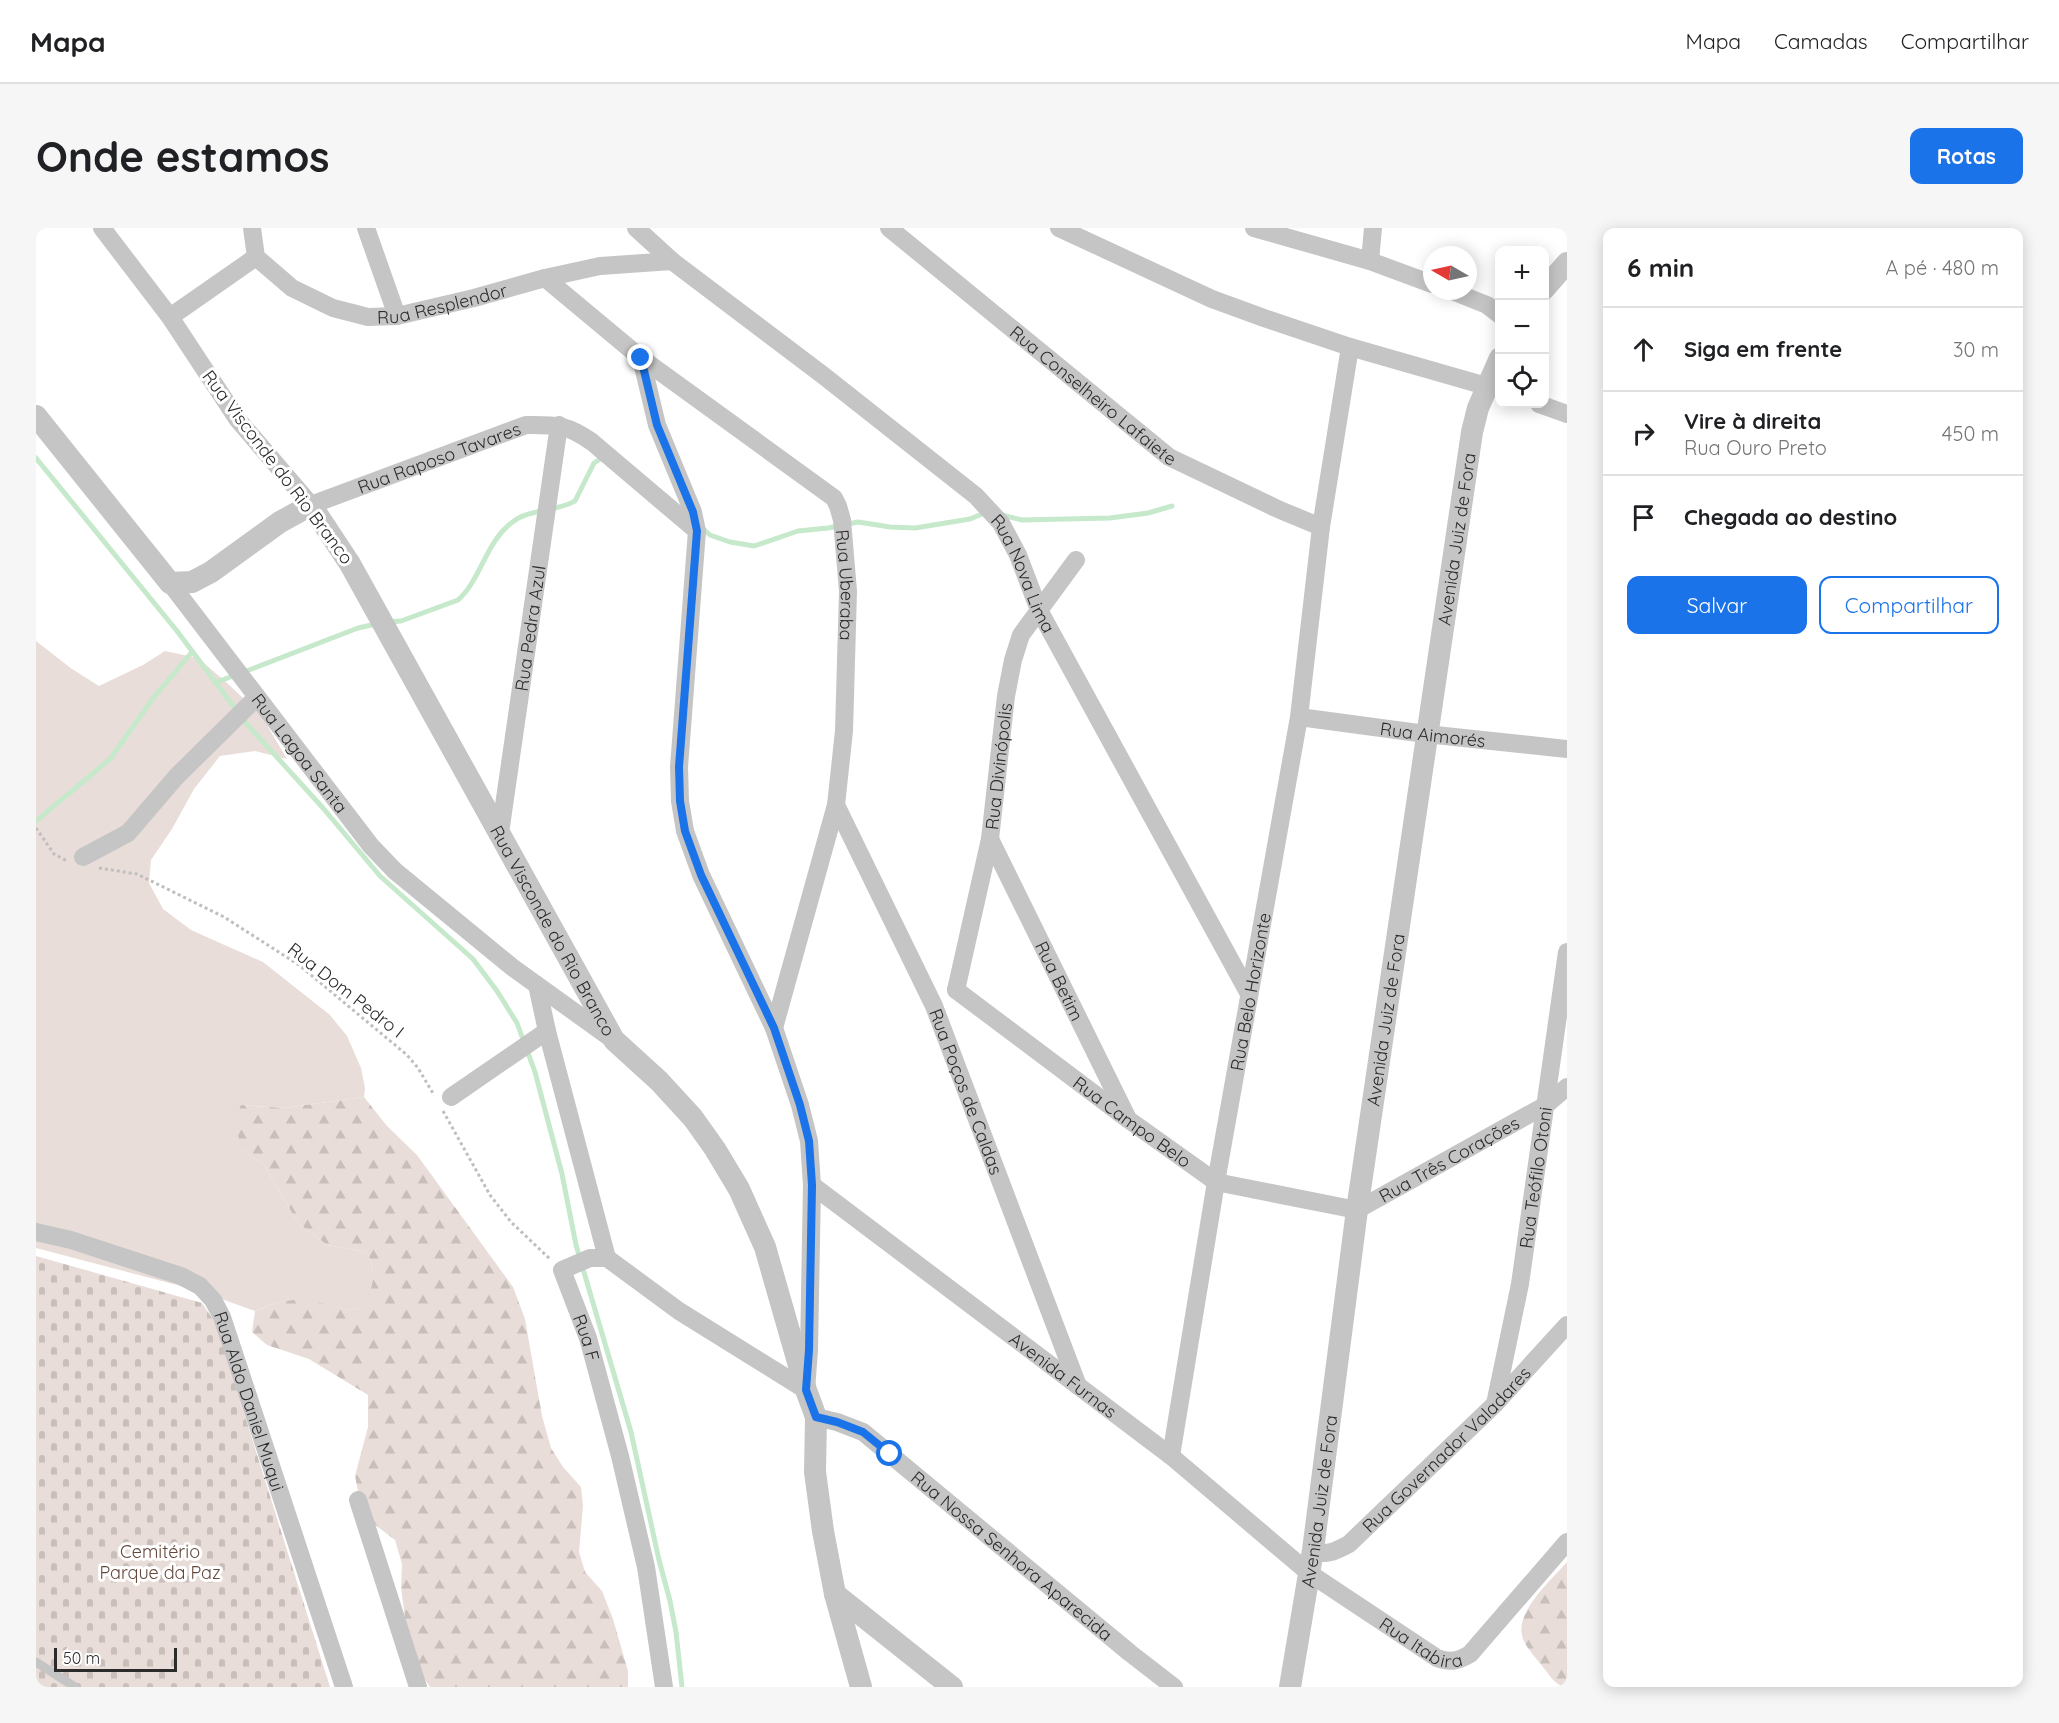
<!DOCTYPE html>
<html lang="pt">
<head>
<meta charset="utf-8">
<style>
  body { margin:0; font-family:Quicksand,sans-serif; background:#f6f6f6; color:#202124 }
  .controls { position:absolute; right:18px; top:18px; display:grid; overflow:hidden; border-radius:12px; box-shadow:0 3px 15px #0003 }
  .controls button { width:54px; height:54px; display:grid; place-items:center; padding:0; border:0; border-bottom:2px solid #e0e0e0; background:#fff; color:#202124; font:30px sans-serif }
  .compass { position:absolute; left:1387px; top:18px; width:54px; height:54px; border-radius:50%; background:#fff; box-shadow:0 3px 15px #0003; rotate:279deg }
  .scale { position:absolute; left:18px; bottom:15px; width:123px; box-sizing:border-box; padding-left:6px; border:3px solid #2b2b2b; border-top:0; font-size:16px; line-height:21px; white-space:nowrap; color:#2b2b2b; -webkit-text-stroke:4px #fff; paint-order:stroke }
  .stop { position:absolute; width:18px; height:18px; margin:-14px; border:4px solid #1a73e8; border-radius:50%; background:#fff }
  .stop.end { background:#1a73e8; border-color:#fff; box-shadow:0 2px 6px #0008 }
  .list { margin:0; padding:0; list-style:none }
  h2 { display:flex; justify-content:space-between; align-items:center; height:78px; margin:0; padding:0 24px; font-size:26px }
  h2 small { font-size:20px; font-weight:400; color:#757577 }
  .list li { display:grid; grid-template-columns:39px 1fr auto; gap:18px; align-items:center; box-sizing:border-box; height:84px; padding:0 24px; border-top:2px solid #e0e0e0 }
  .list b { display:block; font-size:22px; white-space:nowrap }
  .list p { margin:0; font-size:20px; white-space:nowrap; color:#757577 }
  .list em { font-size:20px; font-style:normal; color:#757577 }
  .actions { display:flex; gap:12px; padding:18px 24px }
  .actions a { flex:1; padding:14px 0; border:2px solid #1a73e8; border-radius:12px; text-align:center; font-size:21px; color:#1a73e8 }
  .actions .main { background:#1a73e8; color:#fff }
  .icon { flex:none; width:33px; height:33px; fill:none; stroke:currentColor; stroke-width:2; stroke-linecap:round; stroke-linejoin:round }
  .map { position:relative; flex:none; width:1531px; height:1459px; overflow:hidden; border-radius:12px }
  header { display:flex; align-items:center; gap:36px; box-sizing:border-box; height:84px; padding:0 30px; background:#fff; border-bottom:2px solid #e0e0e0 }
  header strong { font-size:28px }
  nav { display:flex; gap:33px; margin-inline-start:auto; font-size:21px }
  .intro { display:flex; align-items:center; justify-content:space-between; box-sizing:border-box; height:144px; padding:0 36px }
  h1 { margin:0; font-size:42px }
  .button { padding:15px 27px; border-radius:12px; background:#1a73e8; color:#fff; font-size:21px; font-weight:700 }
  main { display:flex; gap:36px; padding:0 36px }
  aside { flex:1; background:#fff; border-radius:12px; box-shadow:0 3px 15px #0003 }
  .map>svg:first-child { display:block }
  .grass { fill:#e9ddd9 }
  .forest { fill:url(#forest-firs) }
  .cemetery { fill:url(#cemetery-stones) }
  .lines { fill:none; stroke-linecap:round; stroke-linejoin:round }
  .stream { stroke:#c6e8cb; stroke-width:5 }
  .path { stroke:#bfbfbf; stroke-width:3; stroke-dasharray:3 3; stroke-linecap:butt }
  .service { stroke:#c5c5c5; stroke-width:9 }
  .minor { stroke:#c5c5c5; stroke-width:18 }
  .tertiary { stroke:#c5c5c5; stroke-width:22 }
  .route { stroke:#1a73e8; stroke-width:8 }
  .labels { text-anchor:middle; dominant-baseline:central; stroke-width:6; stroke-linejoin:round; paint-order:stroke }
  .street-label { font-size:18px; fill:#2b2b2b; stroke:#fff }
  .park-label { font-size:18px; fill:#63483c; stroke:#fff }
</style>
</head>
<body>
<header>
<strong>Mapa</strong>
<nav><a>Mapa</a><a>Camadas</a><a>Compartilhar</a></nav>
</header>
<div class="intro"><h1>Onde estamos</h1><a class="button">Rotas</a></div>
<main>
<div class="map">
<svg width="1531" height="1459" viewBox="0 0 1531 1459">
  <defs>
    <pattern id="forest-firs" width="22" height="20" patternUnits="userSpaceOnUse" patternTransform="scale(1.5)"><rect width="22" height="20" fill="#e9ddd9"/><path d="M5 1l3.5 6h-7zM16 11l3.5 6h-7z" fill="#c8beba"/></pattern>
    <pattern id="cemetery-stones" width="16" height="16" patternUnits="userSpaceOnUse" patternTransform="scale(1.5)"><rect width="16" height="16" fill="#e9ddd9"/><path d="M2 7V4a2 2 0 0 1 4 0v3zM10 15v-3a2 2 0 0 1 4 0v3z" fill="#c8beba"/></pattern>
  </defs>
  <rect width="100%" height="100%" fill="#fff"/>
  <path class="grass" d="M0,413L36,441L63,458L107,437L129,423L162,430L190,454L225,487L251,531L219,523L184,528L158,561L136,601L115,632L113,655L127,681L155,702L227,734L294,787L311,808L325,840L329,860L328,869L248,880L205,877L206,921L228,937L262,995L291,1017L331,1024C341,1046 337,1056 330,1079L314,1082L294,1078L242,1074L219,1083L160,1062L0,1020Z"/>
  <path class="forest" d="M328,869L351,898L381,927L477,1059L489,1091L506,1188L515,1220L527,1239L545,1259L547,1278L543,1324L549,1344L566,1363L577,1391L592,1443V1459H394L382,1441L370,1398L365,1359L366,1336L359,1312L338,1296L325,1278L319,1248L332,1199V1167L273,1131L231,1117L216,1104L219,1083L242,1074L266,1071L314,1082L329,1079C337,1056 341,1046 331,1024L291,1017L262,995L228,937L206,921L198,893L205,877L248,880Z
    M1531,1334V1459C1520,1459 1513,1446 1507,1439C1500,1430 1488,1418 1486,1407C1480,1383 1516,1351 1531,1334Z"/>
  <path class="cemetery" d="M0,1028L166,1075L180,1096L294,1459H0Z"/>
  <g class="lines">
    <path class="stream" d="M0,230L141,403L210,495L287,580L344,648L437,731L461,763L481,795L499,844L526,946L540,1017L595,1204L623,1332L634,1373L640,1404L646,1459
      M966,287L986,292L1074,290L1112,285L1136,278
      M665,299L674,307L694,314L718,318L762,303L792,300L822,294L854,299L879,300L934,291L951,284
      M352,394L365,393L422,372C445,352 450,312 478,293C494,281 523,283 539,273L558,235L567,229
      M208,444L322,400L340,396
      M179,455L199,447
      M0,593L74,531L118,469L156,424"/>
    <path class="path" d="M0,600L18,626L31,633
      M63,640L101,646L188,689L263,737L371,827L382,840L398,867
      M407,883L454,967L475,994L515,1032"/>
    <path class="service" d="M0,1434L39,1459"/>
    <g class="minor">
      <path id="s1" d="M66,0L134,89L202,192L275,277L490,197C521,197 530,196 556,214L661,303"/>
      <path id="s2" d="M216,0L220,29L256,60L297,80L332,89L361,88L438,70L509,50L564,38L636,33"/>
      <path d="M330,0L361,88"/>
      <path id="s3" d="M600,0L636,33L788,148L940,268L965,295L982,327L1003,382L1213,766"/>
      <path id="s4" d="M853,0L1133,229L1244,282L1285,299"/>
      <path d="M1023,0L1176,71L1228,90L1314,119L1464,162"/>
      <path d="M1218,0L1334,33L1396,56"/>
      <path d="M1334,33L1337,0"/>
      <path id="s5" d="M509,50L605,130L798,270L802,278L806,292L812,363L808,503L800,577L738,800"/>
      <path d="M1416,63L1451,77L1464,87"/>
      <path d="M134,89L220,29"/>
      <path id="s6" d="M605,130L621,197L657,284L661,303L643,539L644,573L649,603L665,647L738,800L764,877L773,913L776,957L773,1122L770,1162L643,1083L571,1030H554L526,1042L552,1110L584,1228L610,1339L628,1459"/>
      <path d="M1503,176L1531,186"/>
      <path id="s7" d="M134,355L335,618L359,643L476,739L576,811"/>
      <path id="s8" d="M1263,489L1390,506L1531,521"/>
      <path id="s9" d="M800,577L898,778L1042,1158"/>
      <path id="s10" d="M464,605L523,197"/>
      <path id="s11" d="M954,611L1091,889"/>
      <path d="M47,629L92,605L140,549L221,469"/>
      <path d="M501,757L511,803L571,1030"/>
      <path id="s12" d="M920,762L1093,892L1180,954L1321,982L1510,877L1531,859"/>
      <path id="s13" d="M920,762L954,611L970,468L977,432L985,407L1040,332"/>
      <path d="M415,869L511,803"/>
      <path id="s14" d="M776,957L1135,1228L1273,1345L1401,1430C1415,1435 1422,1433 1434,1426L1531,1314"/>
      <path id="s15" d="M0,1004L35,1012L145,1048L164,1058L177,1072L186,1089L308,1459"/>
      <path id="s16" d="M1459,1176L1484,1056L1531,724"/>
      <path id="s17" d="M780,1189L801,1194L827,1204L1094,1425L1138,1459"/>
      <path id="s18" d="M1135,1228L1180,954L1263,489L1285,299L1314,119"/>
      <path d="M322,1272L382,1459"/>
      <path id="s19" d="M1277,1322C1290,1329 1301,1322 1313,1316L1459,1176L1531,1097"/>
    </g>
    <g class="tertiary">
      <path d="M1508,61L1531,35"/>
      <path id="s20" d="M0,188L134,355L156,354L175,344L244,294L275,277L314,336L578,812L623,853L657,890L679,921L703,961L729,1019L770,1162L780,1189L779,1244L787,1303L799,1366L825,1459"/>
      <path d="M799,1366L916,1459"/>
      <path id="s21" d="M1254,1459L1277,1322L1321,982L1436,204L1442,180L1464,130"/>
    </g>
  </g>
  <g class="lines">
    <path class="route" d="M605,130L621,197L657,284L661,303L643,539L644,573L649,603L665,647L738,800L764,877L773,913L776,957L773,1122L770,1162L780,1189L801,1194L827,1204L854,1226"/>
  </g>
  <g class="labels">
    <g class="street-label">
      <text stroke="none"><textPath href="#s2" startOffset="234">Rua Resplendor</textPath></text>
      <text stroke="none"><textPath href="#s4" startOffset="264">Rua Conselheiro Lafaiete</textPath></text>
      <text stroke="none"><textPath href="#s1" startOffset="484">Rua Raposo Tavares</textPath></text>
      <text transform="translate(242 239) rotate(53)">Rua Visconde do Rio Branco</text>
      <text stroke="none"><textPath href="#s21" startOffset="1160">Avenida Juiz de Fora</textPath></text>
      <text stroke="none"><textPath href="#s3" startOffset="525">Rua Nova Lima</textPath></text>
      <text stroke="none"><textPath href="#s5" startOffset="452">Rua Uberaba</textPath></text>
      <text stroke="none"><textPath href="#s10" startOffset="207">Rua Pedra Azul</textPath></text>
      <text stroke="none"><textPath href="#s8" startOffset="135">Rua Aimorés</textPath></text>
      <text stroke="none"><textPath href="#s7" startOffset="214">Rua Lagoa Santa</textPath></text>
      <text stroke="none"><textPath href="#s13" startOffset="228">Rua Divinópolis</textPath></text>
      <text stroke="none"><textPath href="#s20" startOffset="868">Rua Visconde do Rio Branco</textPath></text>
      <text stroke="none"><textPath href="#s11" startOffset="158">Rua Betim</textPath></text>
      <text transform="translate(310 762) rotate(38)">Rua Dom Pedro I</text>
      <text stroke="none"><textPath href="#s18" startOffset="471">Rua Belo Horizonte</textPath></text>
      <text stroke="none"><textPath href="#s21" startOffset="674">Avenida Juiz de Fora</textPath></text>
      <text stroke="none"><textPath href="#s9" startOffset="315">Rua Poços de Caldas</textPath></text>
      <text stroke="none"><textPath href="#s12" startOffset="220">Rua Campo Belo</textPath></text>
      <text stroke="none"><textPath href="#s12" startOffset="572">Rua Três Corações</textPath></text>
      <text stroke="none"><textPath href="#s16" startOffset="230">Rua Teófilo Otoni</textPath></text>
      <text stroke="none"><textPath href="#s6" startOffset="1426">Rua F</textPath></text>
      <text stroke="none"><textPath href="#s14" startOffset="315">Avenida Furnas</textPath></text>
      <text stroke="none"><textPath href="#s15" startOffset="300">Rua Aldo Daniel Muqui</textPath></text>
      <text stroke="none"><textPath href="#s19" startOffset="174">Rua Governador Valadares</textPath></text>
      <text stroke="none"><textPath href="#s21" startOffset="188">Avenida Juiz de Fora</textPath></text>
      <text stroke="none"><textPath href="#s17" startOffset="243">Rua Nossa Senhora Aparecida</textPath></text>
      <text stroke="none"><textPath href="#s14" startOffset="764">Rua Itabira</textPath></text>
    </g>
    <g class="park-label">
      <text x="124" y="1323">Cemitério<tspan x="124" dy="21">Parque da Paz</tspan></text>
    </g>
  </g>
</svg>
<div class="controls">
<button>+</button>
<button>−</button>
<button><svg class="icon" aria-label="locate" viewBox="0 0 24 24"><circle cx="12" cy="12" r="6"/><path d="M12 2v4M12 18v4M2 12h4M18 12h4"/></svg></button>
</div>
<svg class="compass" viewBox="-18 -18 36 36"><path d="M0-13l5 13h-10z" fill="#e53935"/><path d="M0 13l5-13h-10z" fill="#757577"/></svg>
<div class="scale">50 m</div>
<div class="stop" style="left:854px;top:1226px"></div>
<div class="stop end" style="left:605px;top:130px"></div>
</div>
<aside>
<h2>6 min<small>A pé · 480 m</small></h2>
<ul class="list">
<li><svg class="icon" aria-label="ahead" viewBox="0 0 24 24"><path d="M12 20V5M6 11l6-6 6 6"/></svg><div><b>Siga em frente</b></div><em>30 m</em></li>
<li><svg class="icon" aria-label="right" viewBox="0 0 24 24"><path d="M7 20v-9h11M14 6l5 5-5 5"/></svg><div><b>Vire à direita</b><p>Rua Ouro Preto</p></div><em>450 m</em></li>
<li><svg class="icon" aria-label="arrive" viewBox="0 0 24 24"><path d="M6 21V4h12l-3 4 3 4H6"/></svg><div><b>Chegada ao destino</b></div></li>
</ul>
<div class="actions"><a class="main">Salvar</a><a>Compartilhar</a></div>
</aside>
</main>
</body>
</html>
